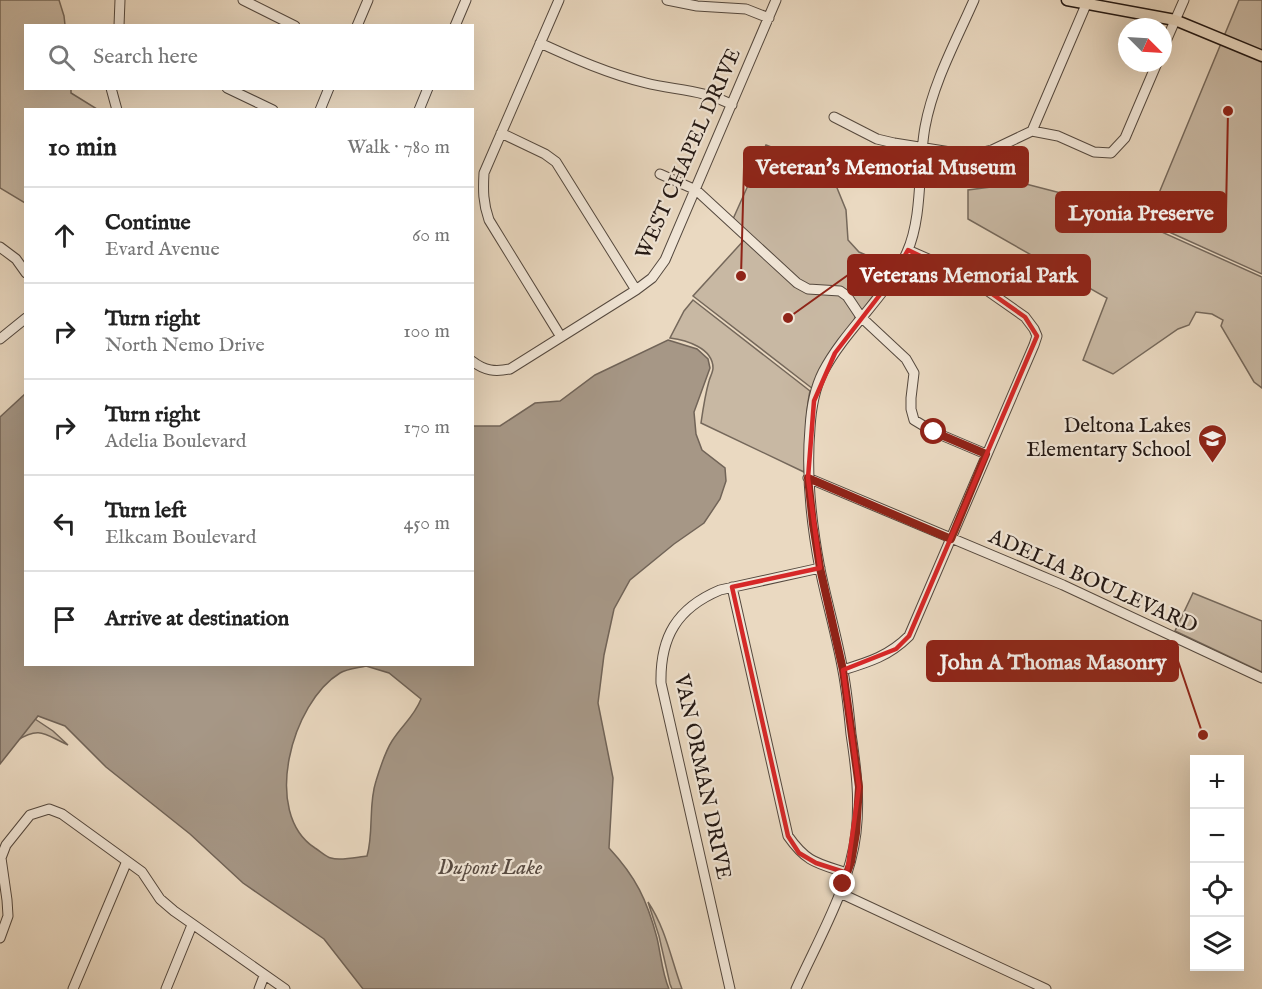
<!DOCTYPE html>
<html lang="en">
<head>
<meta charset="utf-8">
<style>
  body { margin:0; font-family:"IM FELL English",serif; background:#f2f2f2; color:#222 }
  .controls { position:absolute; right:18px; bottom:18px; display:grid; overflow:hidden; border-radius:0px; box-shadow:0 6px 24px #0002 }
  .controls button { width:54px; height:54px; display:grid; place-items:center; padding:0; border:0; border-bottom:2px solid #e0e0e0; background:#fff; color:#222; font:30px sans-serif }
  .compass { position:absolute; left:1118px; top:18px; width:54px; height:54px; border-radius:50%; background:#fff; box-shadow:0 6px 24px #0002; rotate:114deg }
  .stop { position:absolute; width:18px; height:18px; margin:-14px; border:4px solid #8f2418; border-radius:50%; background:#fff }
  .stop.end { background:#8f2418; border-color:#fff; box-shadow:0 2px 6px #0008 }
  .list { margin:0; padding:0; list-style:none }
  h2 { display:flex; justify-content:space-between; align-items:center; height:78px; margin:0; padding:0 24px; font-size:26px }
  h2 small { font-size:20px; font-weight:400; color:#767676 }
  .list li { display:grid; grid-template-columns:39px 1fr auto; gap:18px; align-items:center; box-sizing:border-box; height:96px; padding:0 24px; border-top:2px solid #e0e0e0 }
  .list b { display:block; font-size:22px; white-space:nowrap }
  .list p { margin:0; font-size:20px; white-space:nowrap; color:#767676 }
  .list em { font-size:20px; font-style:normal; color:#767676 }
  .icon { flex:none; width:33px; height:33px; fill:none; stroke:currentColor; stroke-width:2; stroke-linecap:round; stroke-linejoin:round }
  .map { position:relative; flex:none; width:1262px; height:989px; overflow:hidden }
  .search { position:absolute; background:#fff; box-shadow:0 6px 24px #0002; left:24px; top:24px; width:450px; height:66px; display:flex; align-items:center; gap:15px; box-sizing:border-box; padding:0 21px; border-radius:0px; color:#767676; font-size:22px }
  .panel { position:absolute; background:#fff; box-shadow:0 6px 24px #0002; left:24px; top:108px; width:450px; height:558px; border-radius:0px }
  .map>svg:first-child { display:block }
  .green { fill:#c8b8a3; stroke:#75685b; stroke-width:1.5 }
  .water { fill:#a69786; stroke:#716458; stroke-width:1.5; fill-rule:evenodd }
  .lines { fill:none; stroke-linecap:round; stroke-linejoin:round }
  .minor-casing { stroke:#54483e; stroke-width:11 }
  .major-casing { stroke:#221713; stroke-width:13 }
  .minor { stroke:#f1e6d7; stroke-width:9 }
  .major { stroke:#ead9c1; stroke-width:10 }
  .route { stroke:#8f2418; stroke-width:8 }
  .marked { fill:none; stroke:#d62828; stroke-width:4.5; stroke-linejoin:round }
  .labels { text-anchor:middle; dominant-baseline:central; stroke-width:4.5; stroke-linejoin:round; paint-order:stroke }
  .street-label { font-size:21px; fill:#221713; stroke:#f1e6d7 }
  .poi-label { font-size:21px; fill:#221713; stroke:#f1e6d7; text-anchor:end }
  .water-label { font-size:22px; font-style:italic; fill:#574a41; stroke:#f1e6d7 }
  .leader { fill:none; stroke:#8f2418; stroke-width:2 }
  .callout-dot { fill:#8f2418; stroke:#f1e6d7; stroke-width:2 }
  .callout { fill:#8f2418; stroke:#8f2418; stroke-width:2 }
  .callout-label { font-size:22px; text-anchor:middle; font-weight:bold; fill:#fff }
</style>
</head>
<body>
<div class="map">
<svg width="1262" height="989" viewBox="0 0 1262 989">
  <rect width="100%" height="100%" fill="#ead9c1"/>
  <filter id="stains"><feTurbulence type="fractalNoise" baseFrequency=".00333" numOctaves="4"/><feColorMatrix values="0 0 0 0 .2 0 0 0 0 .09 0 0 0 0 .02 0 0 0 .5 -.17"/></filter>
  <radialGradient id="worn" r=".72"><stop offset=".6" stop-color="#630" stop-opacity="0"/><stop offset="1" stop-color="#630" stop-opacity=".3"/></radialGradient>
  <path class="green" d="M0,0H59L64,16L65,25L26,26V88L71,89V93L97,109L26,110L25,203L0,188Z
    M1239,0H1262V274L1147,222Z
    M766,145L800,158L835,183L846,210L848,240L859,252L894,267L862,311L850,294L808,286L799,280L733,219Z
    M1022,183L1146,215L1144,222L1146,225L1262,277V388L1254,382L1221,326L1223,320L1212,314L1196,312L1189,325L1178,329L1113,374L1083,360L1107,298L968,219V190Z
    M745,239L800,289L836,293L846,300L856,314L854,321L813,389L693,296Z
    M693,300L810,391C804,418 807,444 804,472L701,423C703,409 705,395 709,381C710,377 713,372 713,368C713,348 686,340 670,338L684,311Z
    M1193,593L1262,621V672L1175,631Z
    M32,717L53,731L68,745C44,734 40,726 16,741Z
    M648,902C666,929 671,959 682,989H672L670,984L659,936Z"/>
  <path class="water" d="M668,340L697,349L708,359L710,368L694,412L696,434L702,450L725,468L726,481L720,499L704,523L674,544L630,580L614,609L604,655L598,703L613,778L609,848C636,877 647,900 657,938C661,955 662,973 669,989H363L324,939L243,883L190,834L106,767L65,726L38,716L0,764V417L25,394L26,664H472L473,426H500L535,403L560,401L595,375ZM366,666L389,673L421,699C414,717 402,725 392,741C385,752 380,768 376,781C368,805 374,832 367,856C357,857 340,861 331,858C326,857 320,851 315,848C261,813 292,702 340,673C347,669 358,668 366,666Z"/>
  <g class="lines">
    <defs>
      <path id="minor" d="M243,0L295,26
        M559,0L484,173C483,190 483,203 489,220L561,337
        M667,0L697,6L746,9L769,18
        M119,26L120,0
        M357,26L368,0
        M455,26L466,0
        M540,43C575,59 609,74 646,83C674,90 706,90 732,105
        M1163,48L1184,0
        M111,88L117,110
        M227,88L273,110
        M320,110L329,88
        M419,110L428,88
        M834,117L877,139L894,143L969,155L992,150L1032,131L1058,136L1094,152L1111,153L1125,138L1157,63
        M1032,131L1088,0
        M501,133L545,154L556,162L636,290
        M660,174L696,190L797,283L808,289L840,291L847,296L861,317L906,359L914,373L911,398V409L914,420L934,432L986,454
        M0,247L16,259L26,273
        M0,339L26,318
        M472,361C485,371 495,372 510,369L636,290L652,278L665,260L776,0
        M808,478L1063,585L1262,678
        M732,587L788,836C807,863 817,863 847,873
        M843,670C869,662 889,656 909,636L1034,345L1037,336L1034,329L1025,317L978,284L951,269L908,250
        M840,893L1046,989
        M0,938L8,916L7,900L1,858L6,845L30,815L49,809L62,814L142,872L160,899L174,911L285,989
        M73,989L127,861
        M166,989L192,925
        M259,989L264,976
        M730,989L661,683C660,637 677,608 720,590L820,568
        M796,989C818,940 850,886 856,833C860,799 856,767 851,734C849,713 847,692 843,671C837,637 827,603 820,569C811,522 806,475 810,428C811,410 815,388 823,372C846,328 887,297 907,252C923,217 918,165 925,127C933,83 956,41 974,0"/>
      <path id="major" d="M1067,0L1175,20L1262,56"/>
    </defs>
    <use href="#minor" class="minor-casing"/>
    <use href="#major" class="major-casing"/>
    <use href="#minor" class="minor"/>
    <use href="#major" class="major"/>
  </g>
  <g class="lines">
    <path class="route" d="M843,884L851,862L856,833L859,787L843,670L820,568L813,524L808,478L951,539L986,454L934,432"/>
  </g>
  <path class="marked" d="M908,250L978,284L1025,317L1037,336L909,636L896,649L843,670L859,787L847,873L816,863L799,853L788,836L732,587L820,568L808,478L814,401L835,353L889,283Z"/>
  <defs>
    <symbol id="school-pin" viewBox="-11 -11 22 30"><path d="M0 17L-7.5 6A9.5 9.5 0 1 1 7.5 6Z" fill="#8f2418" stroke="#f1e6d7"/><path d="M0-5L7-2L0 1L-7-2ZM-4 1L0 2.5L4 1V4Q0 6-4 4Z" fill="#fff"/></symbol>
  </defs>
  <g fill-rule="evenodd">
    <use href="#school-pin" x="1196" y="422" width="33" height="45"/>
  </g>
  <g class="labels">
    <g class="street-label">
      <text transform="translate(689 154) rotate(-66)">WEST CHAPEL DRIVE</text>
      <text transform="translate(1093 582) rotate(24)">ADELIA BOULEVARD</text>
      <text transform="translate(702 777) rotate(78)">VAN ORMAN DRIVE</text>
    </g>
    <g class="poi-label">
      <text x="1191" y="426">Deltona Lakes<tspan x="1191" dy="24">Elementary School</tspan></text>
    </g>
    <g class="water-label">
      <text x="490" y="868">Dupont Lake</text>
    </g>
  </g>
  <path class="leader" d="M741 276L744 167M1228 111L1226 212M788 318L848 275M1203 735L1178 661"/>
  <g class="callout-dot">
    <circle cx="741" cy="276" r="6"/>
    <circle cx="1228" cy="111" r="6"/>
    <circle cx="788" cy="318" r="6"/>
    <circle cx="1203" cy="735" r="6"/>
  </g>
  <g class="callout">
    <rect x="744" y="147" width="284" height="40" rx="6"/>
    <rect x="1056" y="192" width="170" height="40" rx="6"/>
    <rect x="848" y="255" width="242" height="40" rx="6"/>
    <rect x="927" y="641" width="251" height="40" rx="6"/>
  </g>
  <g class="callout-label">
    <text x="886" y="174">Veteran's Memorial Museum</text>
    <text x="1141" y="220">Lyonia Preserve</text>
    <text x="969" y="282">Veterans Memorial Park</text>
    <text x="1053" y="669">John A Thomas Masonry</text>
  </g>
  <rect width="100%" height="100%" filter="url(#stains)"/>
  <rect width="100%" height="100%" fill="url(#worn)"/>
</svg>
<div class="controls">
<button>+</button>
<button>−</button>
<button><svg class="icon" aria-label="locate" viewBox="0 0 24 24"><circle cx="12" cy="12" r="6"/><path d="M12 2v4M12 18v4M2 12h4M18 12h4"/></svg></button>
<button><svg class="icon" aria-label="layers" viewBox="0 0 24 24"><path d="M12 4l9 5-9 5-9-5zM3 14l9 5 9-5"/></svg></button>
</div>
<svg class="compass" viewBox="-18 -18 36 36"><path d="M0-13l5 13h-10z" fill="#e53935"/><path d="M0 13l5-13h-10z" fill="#767676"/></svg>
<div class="stop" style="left:934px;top:432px"></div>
<div class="stop end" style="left:843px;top:884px"></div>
<div class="search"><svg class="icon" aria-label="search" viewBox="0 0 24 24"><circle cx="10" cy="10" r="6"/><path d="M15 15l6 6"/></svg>Search here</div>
<section class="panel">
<h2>10 min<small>Walk · 780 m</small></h2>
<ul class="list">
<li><svg class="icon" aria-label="ahead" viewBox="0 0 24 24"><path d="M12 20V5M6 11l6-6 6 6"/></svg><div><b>Continue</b><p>Evard Avenue</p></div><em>60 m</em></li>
<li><svg class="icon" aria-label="right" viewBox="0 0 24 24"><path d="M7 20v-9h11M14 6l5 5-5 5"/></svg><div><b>Turn right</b><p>North Nemo Drive</p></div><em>100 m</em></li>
<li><svg class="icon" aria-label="right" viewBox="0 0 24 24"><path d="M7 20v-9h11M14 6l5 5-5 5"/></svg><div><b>Turn right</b><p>Adelia Boulevard</p></div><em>170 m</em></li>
<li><svg class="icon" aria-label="left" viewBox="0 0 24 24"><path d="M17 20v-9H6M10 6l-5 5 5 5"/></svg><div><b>Turn left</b><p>Elkcam Boulevard</p></div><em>450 m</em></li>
<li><svg class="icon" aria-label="arrive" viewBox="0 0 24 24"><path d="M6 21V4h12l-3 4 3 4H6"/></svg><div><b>Arrive at destination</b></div></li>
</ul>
</section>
</div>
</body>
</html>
